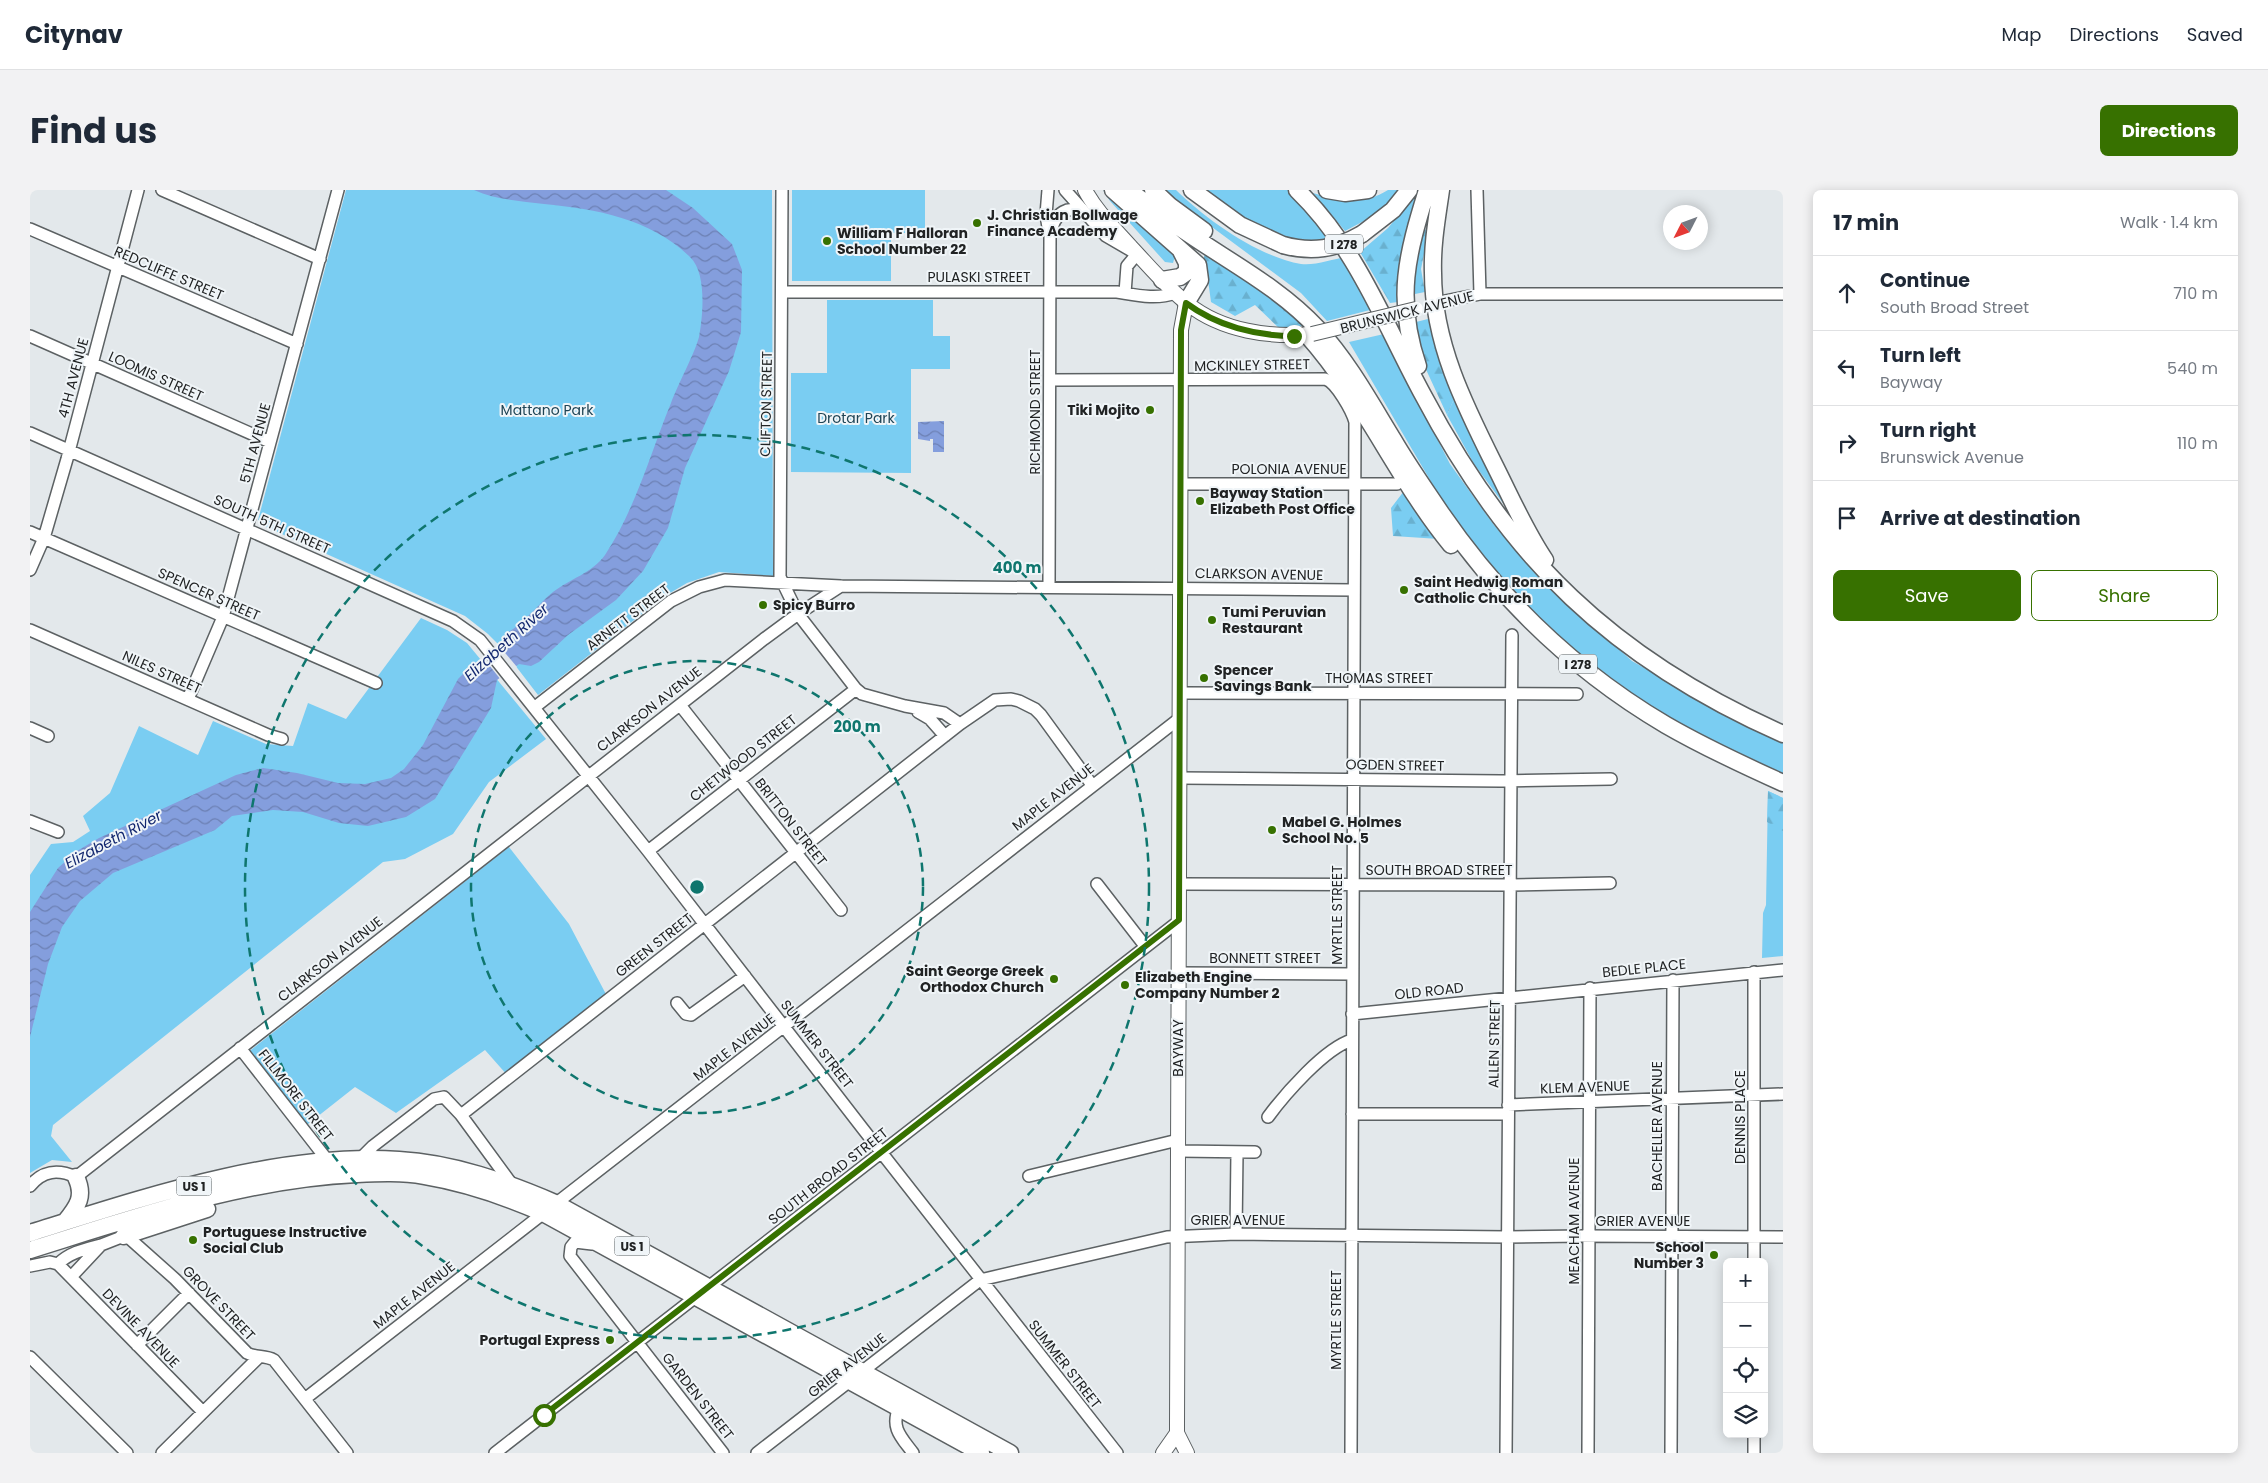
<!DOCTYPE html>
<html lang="en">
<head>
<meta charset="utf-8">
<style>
  body { margin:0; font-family:Poppins,sans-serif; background:#f2f2f3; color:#1f2937 }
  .controls { position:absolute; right:15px; bottom:15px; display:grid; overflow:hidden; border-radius:8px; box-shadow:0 2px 12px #0003 }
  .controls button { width:45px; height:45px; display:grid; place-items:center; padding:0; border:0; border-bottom:1px solid #e0e1e3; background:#fff; color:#1f2937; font:25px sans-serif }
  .compass { position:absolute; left:1633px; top:15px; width:45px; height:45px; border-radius:50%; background:#fff; box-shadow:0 2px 12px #0003; rotate:228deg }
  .stop { position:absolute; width:15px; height:15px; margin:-11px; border:4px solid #377100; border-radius:50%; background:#fff }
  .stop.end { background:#377100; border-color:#fff; box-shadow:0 1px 5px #0008 }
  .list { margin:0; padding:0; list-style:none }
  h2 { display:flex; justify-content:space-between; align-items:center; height:65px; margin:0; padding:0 20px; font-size:21px }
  h2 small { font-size:16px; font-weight:400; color:#747a83 }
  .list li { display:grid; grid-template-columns:32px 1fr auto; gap:15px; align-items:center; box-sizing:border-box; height:75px; padding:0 20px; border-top:1px solid #e0e1e3 }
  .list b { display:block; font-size:19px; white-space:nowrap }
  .list p { margin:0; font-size:16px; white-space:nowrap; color:#747a83 }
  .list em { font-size:16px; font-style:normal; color:#747a83 }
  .actions { display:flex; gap:10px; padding:15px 20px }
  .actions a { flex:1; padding:11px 0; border:1px solid #377100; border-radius:8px; text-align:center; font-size:18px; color:#377100 }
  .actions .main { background:#377100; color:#fff }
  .icon { flex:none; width:28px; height:28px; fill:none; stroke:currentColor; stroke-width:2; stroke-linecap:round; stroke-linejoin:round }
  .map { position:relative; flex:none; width:1753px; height:1263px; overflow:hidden; border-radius:8px }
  header { display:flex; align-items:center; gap:30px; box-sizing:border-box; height:70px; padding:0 25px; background:#fff; border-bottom:1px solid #e0e1e3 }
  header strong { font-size:24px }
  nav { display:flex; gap:28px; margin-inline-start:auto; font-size:18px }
  .intro { display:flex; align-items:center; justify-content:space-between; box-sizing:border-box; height:120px; padding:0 30px }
  h1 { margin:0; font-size:35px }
  .button { padding:12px 22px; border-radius:8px; background:#377100; color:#fff; font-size:18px; font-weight:700 }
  main { display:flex; gap:30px; padding:0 30px }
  aside { flex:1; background:#fff; border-radius:8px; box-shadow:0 2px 12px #0003 }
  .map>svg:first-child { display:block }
  .green { fill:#7acdf2 }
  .forest { fill:url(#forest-firs) }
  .water { fill:url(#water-waves) }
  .pier { fill:#e3e8eb }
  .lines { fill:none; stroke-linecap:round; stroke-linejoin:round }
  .minor-casing { stroke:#5c6163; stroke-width:14 }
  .major-casing { stroke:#5c6163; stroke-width:16 }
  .highway-casing { stroke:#5c6163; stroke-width:19 }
  .minor { stroke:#fff; stroke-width:11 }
  .major { stroke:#fff; stroke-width:14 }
  .highway { stroke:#fff; stroke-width:16 }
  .major-bridge-casing { stroke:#5c6163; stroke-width:16; stroke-linecap:butt }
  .highway-bridge-casing { stroke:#5c6163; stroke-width:19; stroke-linecap:butt }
  .major-bridge { stroke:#fff; stroke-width:14 }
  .highway-bridge { stroke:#fff; stroke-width:16 }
  .route { stroke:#377100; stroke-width:6 }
  .ring { fill:none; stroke:#0f766e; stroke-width:2.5; stroke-dasharray:9 6 }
  .poi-dot { fill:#377100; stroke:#f0f5f8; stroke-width:2 }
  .labels { text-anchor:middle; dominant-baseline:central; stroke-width:4; stroke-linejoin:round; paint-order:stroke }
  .shield { fill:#f0f5f8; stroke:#5f6264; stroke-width:1 }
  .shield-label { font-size:12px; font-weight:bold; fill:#212324 }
  .poi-label { font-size:14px; font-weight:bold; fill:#212324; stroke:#f0f5f8; text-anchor:start }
  .street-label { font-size:14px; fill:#212324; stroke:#f0f5f8 }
  .park-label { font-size:14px; fill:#1f4455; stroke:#f0f5f8 }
  .water-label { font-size:15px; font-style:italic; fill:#12276f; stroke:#f0f5f8 }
  .centre { fill:#0f766e; stroke:#f0f5f8; stroke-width:2.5 }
  .ring-label { font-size:15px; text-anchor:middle; font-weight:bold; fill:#0f766e; stroke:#f0f5f8; stroke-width:4; stroke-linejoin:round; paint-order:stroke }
</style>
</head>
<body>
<header>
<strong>Citynav</strong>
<nav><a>Map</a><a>Directions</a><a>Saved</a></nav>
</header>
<div class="intro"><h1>Find us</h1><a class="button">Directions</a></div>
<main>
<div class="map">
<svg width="1753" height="1263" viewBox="0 0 1753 1263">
  <defs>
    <pattern id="forest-firs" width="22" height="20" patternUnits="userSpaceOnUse" patternTransform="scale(1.25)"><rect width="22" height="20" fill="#7acdf2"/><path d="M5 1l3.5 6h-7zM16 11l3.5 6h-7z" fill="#69b0cf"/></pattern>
    <pattern id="water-waves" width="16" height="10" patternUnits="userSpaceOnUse" patternTransform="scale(1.25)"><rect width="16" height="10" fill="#849edd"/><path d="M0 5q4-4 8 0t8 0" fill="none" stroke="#6c80b3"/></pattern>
  </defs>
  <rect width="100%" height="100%" fill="#e3e8eb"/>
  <path class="green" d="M316,0H742L743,386L689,382L657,393L635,406L508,505L471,457L458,444L435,426L234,336L228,330Z
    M762,0H895V43H861V91H762Z
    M1073,0L1145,66L1143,73L1135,72L1080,11Z
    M1132,0H1146C1177,30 1227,66 1271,74C1284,76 1303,69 1316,67L1344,119L1297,131L1271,103Z
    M1173,0H1260L1300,49L1265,53L1218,32Z
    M1358,0H1368L1349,23L1315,41L1283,3C1309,10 1333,16 1358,0Z
    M797,110H903V146H920V179H881V283L761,282V183H797Z
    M1354,144L1420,274L1464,335L1508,386L1602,471L1710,532L1753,552V586L1682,553L1599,504L1540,461L1485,407L1430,341L1319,152Z
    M1424,209L1437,230L1481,324L1444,274L1417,225Z
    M391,428L417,440L437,453L516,549L459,592L423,644L375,669L353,672L23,935L21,946L42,972L22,970L0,983V685L21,654L43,652L60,641L53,626L80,603L109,536L168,565L183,531L236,554L263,556L278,513L316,529Z
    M1738,601L1753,608V766L1732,768L1733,723L1736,715Z
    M479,657L539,734L578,808L478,886L455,860L366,923L325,897L273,938L217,863Z"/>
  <path class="forest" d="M1389,0L1372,62L1368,112L1360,113L1330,62L1358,38Z
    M1400,34L1391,79L1395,102L1385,104C1383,78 1382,54 1400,34Z
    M1175,63C1209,85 1245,105 1272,136L1250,139L1225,115L1205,126L1181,112L1178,90L1172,76Z
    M1402,128L1424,209L1417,225L1393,173L1386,132Z
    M1374,301L1409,349L1363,346L1361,318Z
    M1738,601L1753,608V641L1737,632Z"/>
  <path class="water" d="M444,0H636L663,18L702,54L712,80L711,142L699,181L655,278L638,338L613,381L586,410L538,445L509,472L501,476L489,474L467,490L461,518L405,609L376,627L338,636L309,633L273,622L243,620L202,626L185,640L83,683L50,711L32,737L18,774L0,847V722L28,678L47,661L69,648L206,585L233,578L267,583L308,593L335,594L361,588L374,579L393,555L428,489L445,472L451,474L475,453V444C494,434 506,416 523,402C540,389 562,383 575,365C606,318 620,264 641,213C648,194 664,165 669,147C673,126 677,83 660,67C621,29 567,19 514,14C491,11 466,10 444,0Z
    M914,231V262H903V249H900V251L888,249V232Z"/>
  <path class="pier" d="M471,458L487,477L471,490L455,470Z"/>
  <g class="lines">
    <defs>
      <path id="minor" d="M132,0L290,69
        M752,0L750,387L768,424L826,499L832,504L875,516L914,523L930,534
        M1018,0L1016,25L1019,43
        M1035,0L1076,46L1107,64L1097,76L1095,103
        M1447,0L1450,104
        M0,39L267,154
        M752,102H1087C1106,105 1126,110 1145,103
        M1405,113L1450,104H1753
        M0,146L240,252
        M1020,190L1295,189C1306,192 1322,221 1325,232L1321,1263
        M0,243L423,431L450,450L618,661L833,939L1087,1263
        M1150,294H1367
        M0,342L346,493
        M0,380L14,348L37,269L108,0
        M1019,397L1020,46C1024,23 1038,11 1059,27
        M0,440L238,545L252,549
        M1150,503L1547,504
        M158,509L193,427L308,0
        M650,515L811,720
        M505,517L641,411L669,397L695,390L811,396L1323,400
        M888,522L900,529L915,546
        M0,538L18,546
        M1150,588L1471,591L1581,589
        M0,631L28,642
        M618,661L826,499
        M1067,694L1115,756
        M1149,694L1481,695L1580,693
        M1149,783L1322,784
        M647,813L656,824L661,825L715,786
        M1322,824L1753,780
        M210,858L298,971
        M1478,915L1753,904
        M1322,924H1478
        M431,925L930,534L965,510L981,509L989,511L1005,519L1011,525L1062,595
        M1238,927C1255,904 1295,858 1322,850
        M1148,961L1225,962
        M331,968L343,956L404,909L414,907L431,925L483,996
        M999,986L1148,950
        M0,996C13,980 28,979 46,987L734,449L768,424L811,396
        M1206,1044L1207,962
        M562,1054L545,1052L541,1057L540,1066L693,1263
        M1724,1072V782
        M28,1074L173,1222
        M28,1074C40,1062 56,1059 71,1055
        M0,1076L20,1072L28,1074
        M41,1087L71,1055L94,1046L99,1048L145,1089L217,1163C226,1168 235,1165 244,1170L317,1263
        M107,1155L159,1103
        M0,1167L97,1263
        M276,1208L1150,528
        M869,1218C860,1238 872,1248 883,1263
        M1724,1244V1263
        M132,1263L228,1168
        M465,1263L1149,731
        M727,1263L950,1090L1137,1047L1206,1044L1477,1047L1552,1046L1753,1047
        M1476,1263L1482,445
        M1558,1263L1560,798
        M1641,1263L1643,790"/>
      <path id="major" d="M1055,0C1066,21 1085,39 1101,57C1119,76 1137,98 1158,114C1192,141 1240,148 1282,144
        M1156,113L1151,140L1147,1236V1243L1157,1263
        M1133,1263L1147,1243"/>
      <path id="highway" d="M1083,0L1168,75L1170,90L1156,113
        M1099,0C1120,17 1142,33 1165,48C1207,76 1253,101 1288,139C1319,173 1340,212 1364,251C1378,275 1395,299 1411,323C1470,409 1546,482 1636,535C1674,557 1713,575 1753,593
        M1123,0L1140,16L1174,41
        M1162,0L1210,35L1253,55
        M1267,0C1327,58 1354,133 1393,205C1479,368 1583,469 1753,544
        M1297,0L1315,3L1338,0
        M1411,0C1407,28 1402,55 1403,83C1403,154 1436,218 1467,280C1482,310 1496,342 1515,370
        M1332,44L1363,20L1379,0
        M1132,90L1150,87L1157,82V73L1151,61
        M1277,145C1334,209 1367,289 1421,355
        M1388,176C1365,108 1377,65 1397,0
        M35,1032C48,1016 55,1006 46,987
        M0,1043C115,1007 248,962 369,970C423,973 476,992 525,1013L980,1263
        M94,1046L177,1019
        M0,1060C106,1027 215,989 327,984C349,983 372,982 394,986C436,993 474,1006 513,1023L951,1263"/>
    </defs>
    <use href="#minor" class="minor-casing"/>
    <use href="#major" class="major-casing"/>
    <use href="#highway" class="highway-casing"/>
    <use href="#minor" class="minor"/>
    <use href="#major" class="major"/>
    <use href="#highway" class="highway"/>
    <defs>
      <path id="major-bridge" d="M1282,144L1386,119"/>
      <path id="highway-bridge" d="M1253,55C1282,63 1306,59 1332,44"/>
    </defs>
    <use href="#major-bridge" class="major-bridge-casing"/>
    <use href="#highway-bridge" class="highway-bridge-casing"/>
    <use href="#major-bridge" class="major-bridge"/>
    <use href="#highway-bridge" class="highway-bridge"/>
  </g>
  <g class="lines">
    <path class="route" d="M514,1225L1149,730L1151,140L1156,113C1187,136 1226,146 1264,146"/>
  </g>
  <g class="ring">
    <circle cx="667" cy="697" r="226"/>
    <circle cx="667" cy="697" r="452"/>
  </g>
  <g class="poi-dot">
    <circle cx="947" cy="33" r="5"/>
    <circle cx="797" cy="51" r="5"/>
    <circle cx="1120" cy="220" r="5"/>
    <circle cx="1170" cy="311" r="5"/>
    <circle cx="1374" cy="400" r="5"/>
    <circle cx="733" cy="415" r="5"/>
    <circle cx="1182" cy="430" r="5"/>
    <circle cx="1174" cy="488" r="5"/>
    <circle cx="1242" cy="640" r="5"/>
    <circle cx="1024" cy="789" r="5"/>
    <circle cx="1095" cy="795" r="5"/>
    <circle cx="163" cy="1050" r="5"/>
    <circle cx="1684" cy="1065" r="5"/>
    <circle cx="580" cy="1150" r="5"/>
  </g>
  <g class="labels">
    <g class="shield">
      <rect x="1295" y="44.5" width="38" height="19" rx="4"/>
      <rect x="1529" y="464.5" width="38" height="19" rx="4"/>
      <rect x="146.5" y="986.5" width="35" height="19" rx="4"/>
      <rect x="584.5" y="1046.5" width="35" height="19" rx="4"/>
    </g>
    <g class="shield-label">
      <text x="1314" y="54">I 278</text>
      <text x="1548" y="474">I 278</text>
      <text x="164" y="996">US 1</text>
      <text x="602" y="1056">US 1</text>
    </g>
    <g class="poi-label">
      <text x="957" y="25">J. Christian Bollwage<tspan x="957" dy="16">Finance Academy</tspan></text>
      <text x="807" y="43">William F Halloran<tspan x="807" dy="16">School Number 22</tspan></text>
      <text x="1110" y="220" text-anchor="end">Tiki Mojito</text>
      <text x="1180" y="303">Bayway Station<tspan x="1180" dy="16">Elizabeth Post Office</tspan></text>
      <text x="1384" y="392">Saint Hedwig Roman<tspan x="1384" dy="16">Catholic Church</tspan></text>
      <text x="743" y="415">Spicy Burro</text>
      <text x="1192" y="422">Tumi Peruvian<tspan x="1192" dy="16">Restaurant</tspan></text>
      <text x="1184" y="480">Spencer<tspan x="1184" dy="16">Savings Bank</tspan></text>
      <text x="1252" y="632">Mabel G. Holmes<tspan x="1252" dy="16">School No. 5</tspan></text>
      <text x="1014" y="781" text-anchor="end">Saint George Greek<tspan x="1014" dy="16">Orthodox Church</tspan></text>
      <text x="1105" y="787">Elizabeth Engine<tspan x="1105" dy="16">Company Number 2</tspan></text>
      <text x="173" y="1042">Portuguese Instructive<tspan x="173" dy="16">Social Club</tspan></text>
      <text x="1674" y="1057" text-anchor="end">School<tspan x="1674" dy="16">Number 3</tspan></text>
      <text x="570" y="1150" text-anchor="end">Portugal Express</text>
    </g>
    <g class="street-label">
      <text transform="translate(139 83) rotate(23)">REDCLIFFE STREET</text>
      <text x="949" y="87">PULASKI STREET</text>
      <text transform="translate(1377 122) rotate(-14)">BRUNSWICK AVENUE</text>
      <text transform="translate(1222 175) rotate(-1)">MCKINLEY STREET</text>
      <text transform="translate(126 186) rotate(24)">LOOMIS STREET</text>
      <text transform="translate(43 188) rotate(-75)">4TH AVENUE</text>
      <text transform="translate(736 214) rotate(-89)">CLIFTON STREET</text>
      <text transform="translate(1005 222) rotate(-90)">RICHMOND STREET</text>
      <text transform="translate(225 253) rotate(-75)">5TH AVENUE</text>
      <text x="1259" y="279">POLONIA AVENUE</text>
      <text transform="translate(242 334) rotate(24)">SOUTH 5TH STREET</text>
      <text transform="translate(1229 384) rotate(1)">CLARKSON AVENUE</text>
      <text transform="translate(179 404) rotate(24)">SPENCER STREET</text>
      <text transform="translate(598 427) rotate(-37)">ARNETT STREET</text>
      <text transform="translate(132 482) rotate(24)">NILES STREET</text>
      <text x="1349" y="488">THOMAS STREET</text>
      <text transform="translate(619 519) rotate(-38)">CLARKSON AVENUE</text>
      <text transform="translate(713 568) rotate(-38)">CHETWOOD STREET</text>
      <text transform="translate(1365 575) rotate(1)">OGDEN STREET</text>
      <text transform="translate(1023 607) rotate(-38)">MAPLE AVENUE</text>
      <text transform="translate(761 632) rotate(52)">BRITTON STREET</text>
      <text x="1409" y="680">SOUTH BROAD STREET</text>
      <text transform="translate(1307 725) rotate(-90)">MYRTLE STREET</text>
      <text transform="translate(624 755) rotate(-38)">GREEN STREET</text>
      <text x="1235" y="768">BONNETT STREET</text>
      <text transform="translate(300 769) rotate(-38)">CLARKSON AVENUE</text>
      <text transform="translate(1614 778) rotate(-6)">BEDLE PLACE</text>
      <text transform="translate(1399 801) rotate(-6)">OLD ROAD</text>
      <text transform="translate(787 854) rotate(52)">SUMMER STREET</text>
      <text transform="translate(1464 854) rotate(-89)">ALLEN STREET</text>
      <text transform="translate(704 857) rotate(-38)">MAPLE AVENUE</text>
      <text transform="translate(1148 858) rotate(-90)">BAYWAY</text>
      <text transform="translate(1555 897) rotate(-2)">KLEM AVENUE</text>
      <text transform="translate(266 905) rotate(52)">FILLMORE STREET</text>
      <text transform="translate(1710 927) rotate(-90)">DENNIS PLACE</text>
      <text transform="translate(1627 936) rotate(-90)">BACHELLER AVENUE</text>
      <text transform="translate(798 986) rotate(-38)">SOUTH BROAD STREET</text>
      <text x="1208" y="1030">GRIER AVENUE</text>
      <text transform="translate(1544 1031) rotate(-90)">MEACHAM AVENUE</text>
      <text x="1613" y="1031">GRIER AVENUE</text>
      <text transform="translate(384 1105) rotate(-38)">MAPLE AVENUE</text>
      <text transform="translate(189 1113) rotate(46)">GROVE STREET</text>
      <text transform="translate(1306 1130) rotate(-90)">MYRTLE STREET</text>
      <text transform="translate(111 1138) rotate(46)">DEVINE AVENUE</text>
      <text transform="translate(1035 1174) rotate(52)">SUMMER STREET</text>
      <text transform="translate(817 1175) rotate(-38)">GRIER AVENUE</text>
      <text transform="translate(668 1206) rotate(52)">GARDEN STREET</text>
    </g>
    <g class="park-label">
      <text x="517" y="220">Mattano Park</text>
      <text x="826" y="228">Drotar Park</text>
    </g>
    <g class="water-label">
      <text transform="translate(476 452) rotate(-42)">Elizabeth River</text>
      <text transform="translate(83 649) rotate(-28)">Elizabeth River</text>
    </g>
  </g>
  <circle cx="667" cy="697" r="8" class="centre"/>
  <g class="ring-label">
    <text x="987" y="383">400 m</text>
    <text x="827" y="542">200 m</text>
  </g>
</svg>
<div class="controls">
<button>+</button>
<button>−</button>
<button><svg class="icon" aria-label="locate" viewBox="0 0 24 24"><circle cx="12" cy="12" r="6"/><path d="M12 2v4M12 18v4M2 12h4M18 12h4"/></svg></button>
<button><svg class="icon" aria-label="layers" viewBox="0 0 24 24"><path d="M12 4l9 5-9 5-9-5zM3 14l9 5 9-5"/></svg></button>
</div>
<svg class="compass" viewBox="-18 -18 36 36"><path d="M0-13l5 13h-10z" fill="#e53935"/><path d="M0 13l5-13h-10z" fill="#747a83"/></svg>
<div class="stop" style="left:514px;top:1225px"></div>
<div class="stop end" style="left:1264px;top:146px"></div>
</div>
<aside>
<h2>17 min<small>Walk · 1.4 km</small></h2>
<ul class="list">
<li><svg class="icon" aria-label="ahead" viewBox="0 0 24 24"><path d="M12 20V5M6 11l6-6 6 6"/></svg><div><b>Continue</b><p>South Broad Street</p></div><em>710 m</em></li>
<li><svg class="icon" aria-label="left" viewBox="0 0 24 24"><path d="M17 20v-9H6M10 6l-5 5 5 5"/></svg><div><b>Turn left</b><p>Bayway</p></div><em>540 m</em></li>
<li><svg class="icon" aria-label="right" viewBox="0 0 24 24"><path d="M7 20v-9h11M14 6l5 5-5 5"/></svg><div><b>Turn right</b><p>Brunswick Avenue</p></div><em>110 m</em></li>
<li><svg class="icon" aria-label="arrive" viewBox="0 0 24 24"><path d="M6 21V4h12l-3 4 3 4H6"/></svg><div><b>Arrive at destination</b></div></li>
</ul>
<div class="actions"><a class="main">Save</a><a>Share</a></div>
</aside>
</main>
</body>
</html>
